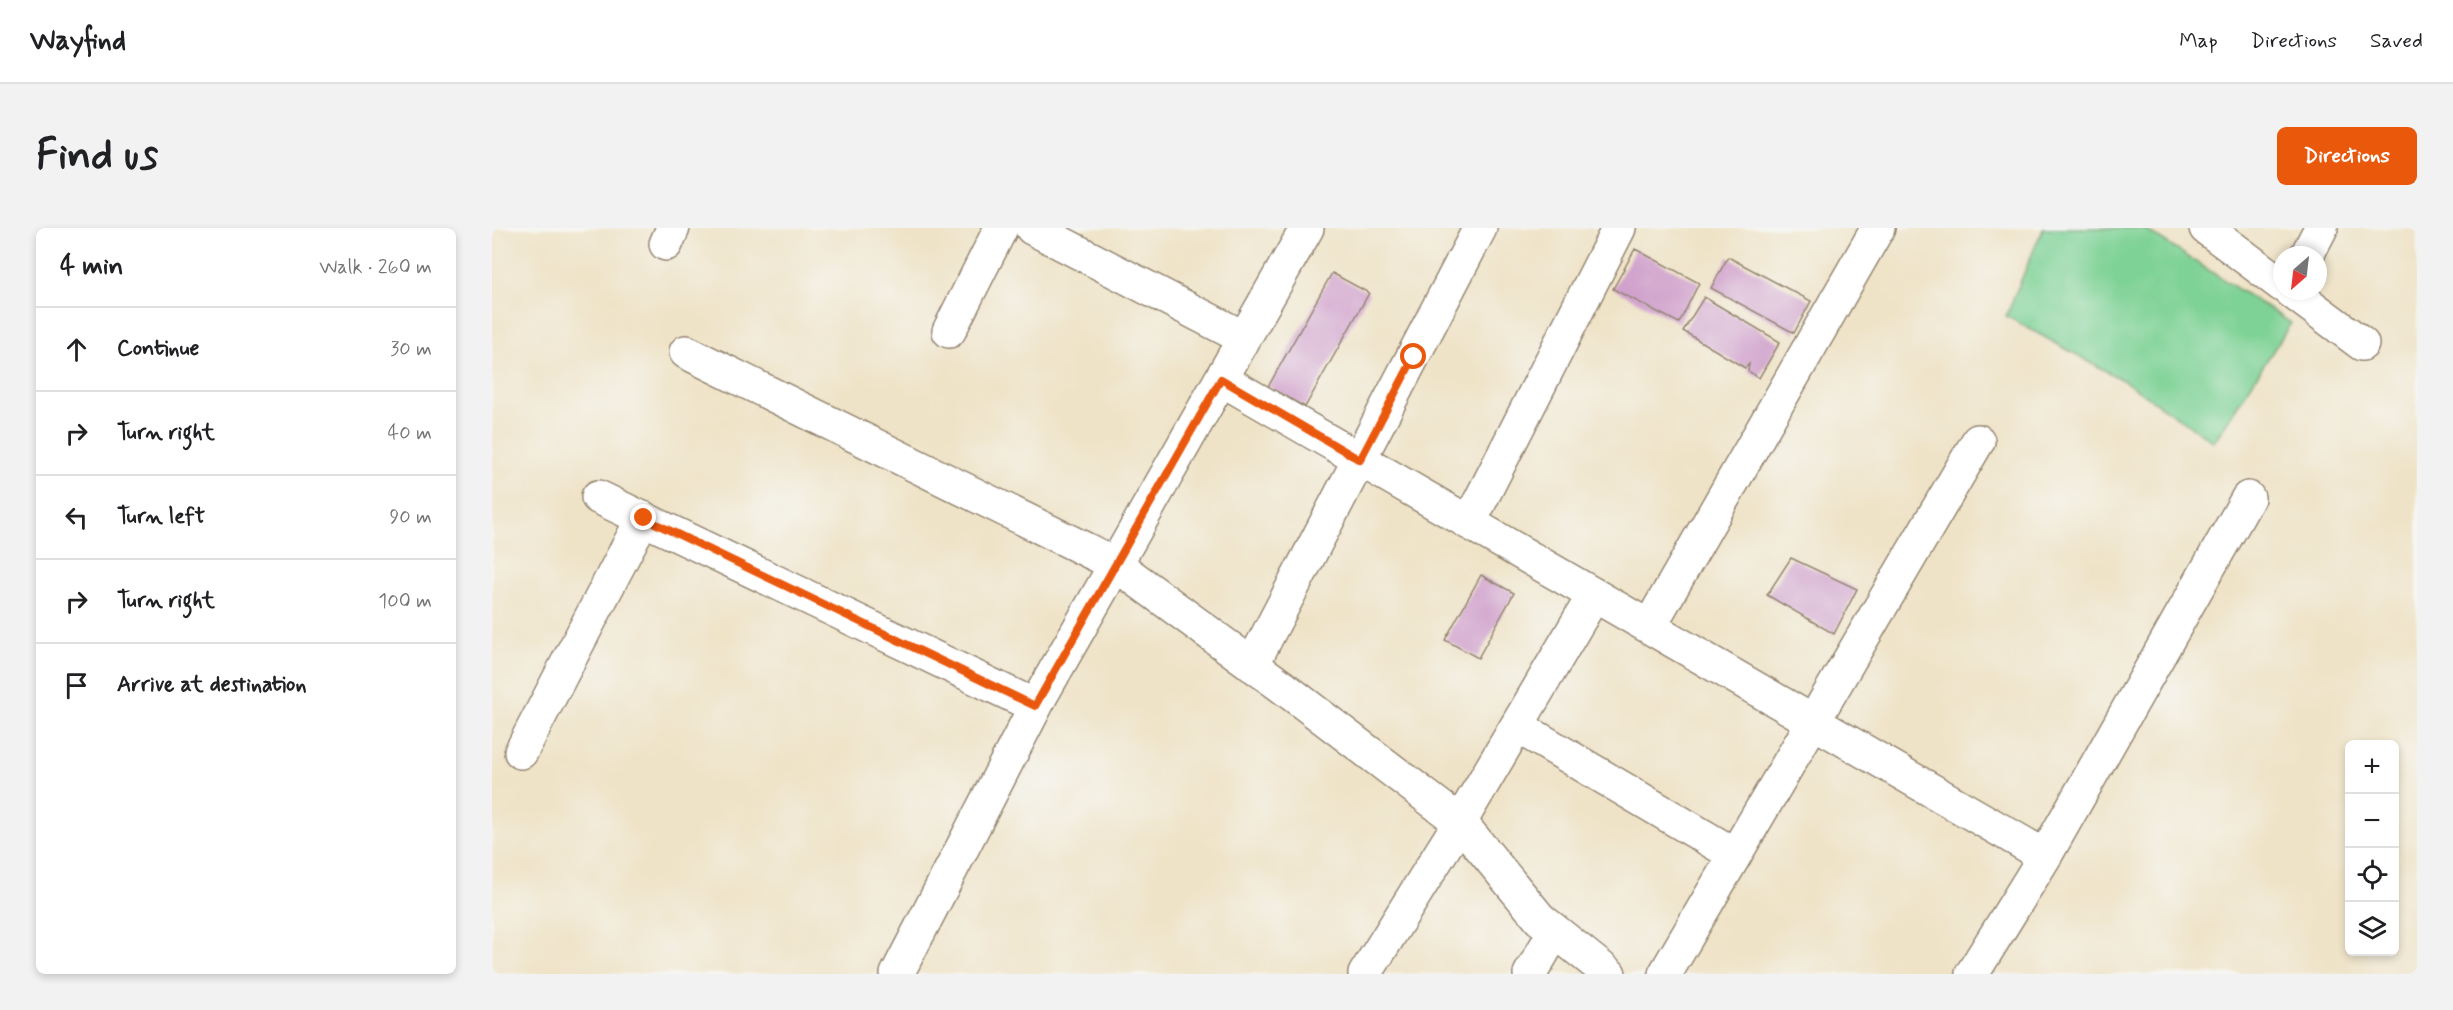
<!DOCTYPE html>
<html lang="en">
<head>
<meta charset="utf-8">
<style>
  body { margin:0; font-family:Mynerve,sans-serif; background:#f2f2f2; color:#202124 }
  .controls { position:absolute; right:18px; bottom:18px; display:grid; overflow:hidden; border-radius:9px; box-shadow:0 3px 9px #0003 }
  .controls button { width:54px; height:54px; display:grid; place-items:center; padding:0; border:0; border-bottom:2px solid #e0e0e0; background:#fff; color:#202124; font:30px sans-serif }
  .compass { position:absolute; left:1781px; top:18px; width:54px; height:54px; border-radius:50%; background:#fff; box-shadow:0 3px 9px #0003; rotate:208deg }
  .stop { position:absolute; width:18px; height:18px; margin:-14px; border:4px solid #ea580c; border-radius:50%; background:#fff }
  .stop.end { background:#ea580c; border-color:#fff; box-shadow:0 2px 6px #0008 }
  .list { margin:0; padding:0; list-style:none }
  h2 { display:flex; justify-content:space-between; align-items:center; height:78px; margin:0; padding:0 24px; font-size:26px }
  h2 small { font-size:20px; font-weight:400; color:#757577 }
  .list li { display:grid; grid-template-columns:39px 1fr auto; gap:18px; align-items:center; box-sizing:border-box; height:84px; padding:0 24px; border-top:2px solid #e0e0e0 }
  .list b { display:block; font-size:22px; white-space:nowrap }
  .list em { font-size:20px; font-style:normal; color:#757577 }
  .icon { flex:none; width:33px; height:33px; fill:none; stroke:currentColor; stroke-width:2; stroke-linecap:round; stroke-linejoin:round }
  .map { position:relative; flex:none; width:1925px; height:746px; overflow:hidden; border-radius:9px }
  header { display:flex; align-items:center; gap:36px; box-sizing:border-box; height:84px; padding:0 30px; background:#fff; border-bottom:2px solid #e0e0e0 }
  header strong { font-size:28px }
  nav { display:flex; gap:33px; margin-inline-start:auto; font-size:21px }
  .intro { display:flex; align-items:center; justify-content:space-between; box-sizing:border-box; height:144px; padding:0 36px }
  h1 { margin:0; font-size:42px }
  .button { padding:15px 27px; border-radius:9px; background:#ea580c; color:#fff; font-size:21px; font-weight:700 }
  main { display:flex; gap:36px; padding:0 36px }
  aside { flex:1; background:#fff; border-radius:9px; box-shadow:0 3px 9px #0003 }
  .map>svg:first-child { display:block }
  .green { fill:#7ed295; stroke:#5c7e5a; stroke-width:1.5 }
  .building { fill:#d0a1cc }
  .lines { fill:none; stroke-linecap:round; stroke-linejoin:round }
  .minor-casing { stroke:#958672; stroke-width:36 }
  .minor { stroke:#fff; stroke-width:33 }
  .route { stroke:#ea580c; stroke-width:8 }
</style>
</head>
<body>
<header>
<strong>Wayfind</strong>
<nav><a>Map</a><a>Directions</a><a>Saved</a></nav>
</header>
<div class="intro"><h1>Find us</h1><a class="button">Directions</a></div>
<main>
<aside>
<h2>4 min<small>Walk · 260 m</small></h2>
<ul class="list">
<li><svg class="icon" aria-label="ahead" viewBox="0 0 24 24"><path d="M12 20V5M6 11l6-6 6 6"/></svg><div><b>Continue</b></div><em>30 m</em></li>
<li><svg class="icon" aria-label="right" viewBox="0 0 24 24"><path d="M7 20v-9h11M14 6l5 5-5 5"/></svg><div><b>Turn right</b></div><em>40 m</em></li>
<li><svg class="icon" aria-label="left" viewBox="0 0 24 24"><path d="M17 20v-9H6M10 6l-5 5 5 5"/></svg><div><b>Turn left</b></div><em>90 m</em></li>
<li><svg class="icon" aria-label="right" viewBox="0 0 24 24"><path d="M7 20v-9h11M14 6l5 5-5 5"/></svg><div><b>Turn right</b></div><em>100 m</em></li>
<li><svg class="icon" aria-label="arrive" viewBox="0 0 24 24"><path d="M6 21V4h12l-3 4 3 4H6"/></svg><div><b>Arrive at destination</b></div></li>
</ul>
</aside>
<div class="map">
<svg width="1925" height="746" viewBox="0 0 1925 746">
  <rect width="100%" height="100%" fill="#f6f6f2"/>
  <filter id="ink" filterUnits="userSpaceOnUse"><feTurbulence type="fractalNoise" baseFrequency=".0167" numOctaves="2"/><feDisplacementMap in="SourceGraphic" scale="12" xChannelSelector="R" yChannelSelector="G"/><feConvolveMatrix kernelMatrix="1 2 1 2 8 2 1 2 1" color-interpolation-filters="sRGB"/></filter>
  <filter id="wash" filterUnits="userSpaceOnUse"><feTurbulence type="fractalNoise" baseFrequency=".008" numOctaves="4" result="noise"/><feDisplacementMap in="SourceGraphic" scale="24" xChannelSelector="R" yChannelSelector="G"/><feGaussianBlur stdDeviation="1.35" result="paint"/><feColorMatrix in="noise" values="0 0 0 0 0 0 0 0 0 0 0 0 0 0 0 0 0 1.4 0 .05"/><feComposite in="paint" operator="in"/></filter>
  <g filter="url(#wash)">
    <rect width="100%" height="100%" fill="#efe3c7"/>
    <path class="green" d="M1551,0H1651L1799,95L1722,214L1632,153L1514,88Z"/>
    <g id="blocks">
      <path class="building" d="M1143,21L1207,55L1187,95L1121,61Z
        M1236,29L1319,73L1302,105L1219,60Z
        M840,45L877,65L813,179L776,159Z
        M1212,69L1288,114L1267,150L1256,143L1257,136L1253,140L1191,103Z
        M1299,330L1365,361L1342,406L1275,367Z
        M989,347L1022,365L986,430L953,412Z"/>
    </g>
  </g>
  <g filter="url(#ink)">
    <use href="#blocks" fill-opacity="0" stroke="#958672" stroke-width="1.5"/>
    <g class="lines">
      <defs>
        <path id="minor" d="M540,0L752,110
          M1714,0L1790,57
          M174,16L181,0
          M1815,27L1829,0
          M1799,63L1870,116
          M457,103L509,0
          M194,124L623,336L792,460L968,594L1048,691L1117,746
          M729,151L1553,628
          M106,269L543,478
          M977,295L1127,0
          M1157,399L1386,0
          M760,437L988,0
          M1025,498L1243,627
          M29,524L151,290
          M405,746L551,464L815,0
          M873,746L968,594L1102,367
          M1038,746L1063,703
          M1173,746L1486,213
          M1480,746L1553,628L1756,270"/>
      </defs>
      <use href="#minor" class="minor-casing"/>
      <use href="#minor" class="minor"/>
    </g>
  </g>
  <g class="lines" filter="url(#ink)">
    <path class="route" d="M152,290L543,478L729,151L868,232L922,129"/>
  </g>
</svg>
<div class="controls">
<button>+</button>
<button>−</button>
<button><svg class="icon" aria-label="locate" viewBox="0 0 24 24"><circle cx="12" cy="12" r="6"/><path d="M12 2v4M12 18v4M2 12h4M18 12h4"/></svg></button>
<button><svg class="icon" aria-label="layers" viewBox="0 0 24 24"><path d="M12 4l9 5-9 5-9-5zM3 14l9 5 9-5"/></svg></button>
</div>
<svg class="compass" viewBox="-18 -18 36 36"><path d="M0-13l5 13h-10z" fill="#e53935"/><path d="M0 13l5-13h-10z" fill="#757577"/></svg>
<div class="stop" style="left:922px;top:129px"></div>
<div class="stop end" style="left:152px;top:290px"></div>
</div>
</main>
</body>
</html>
